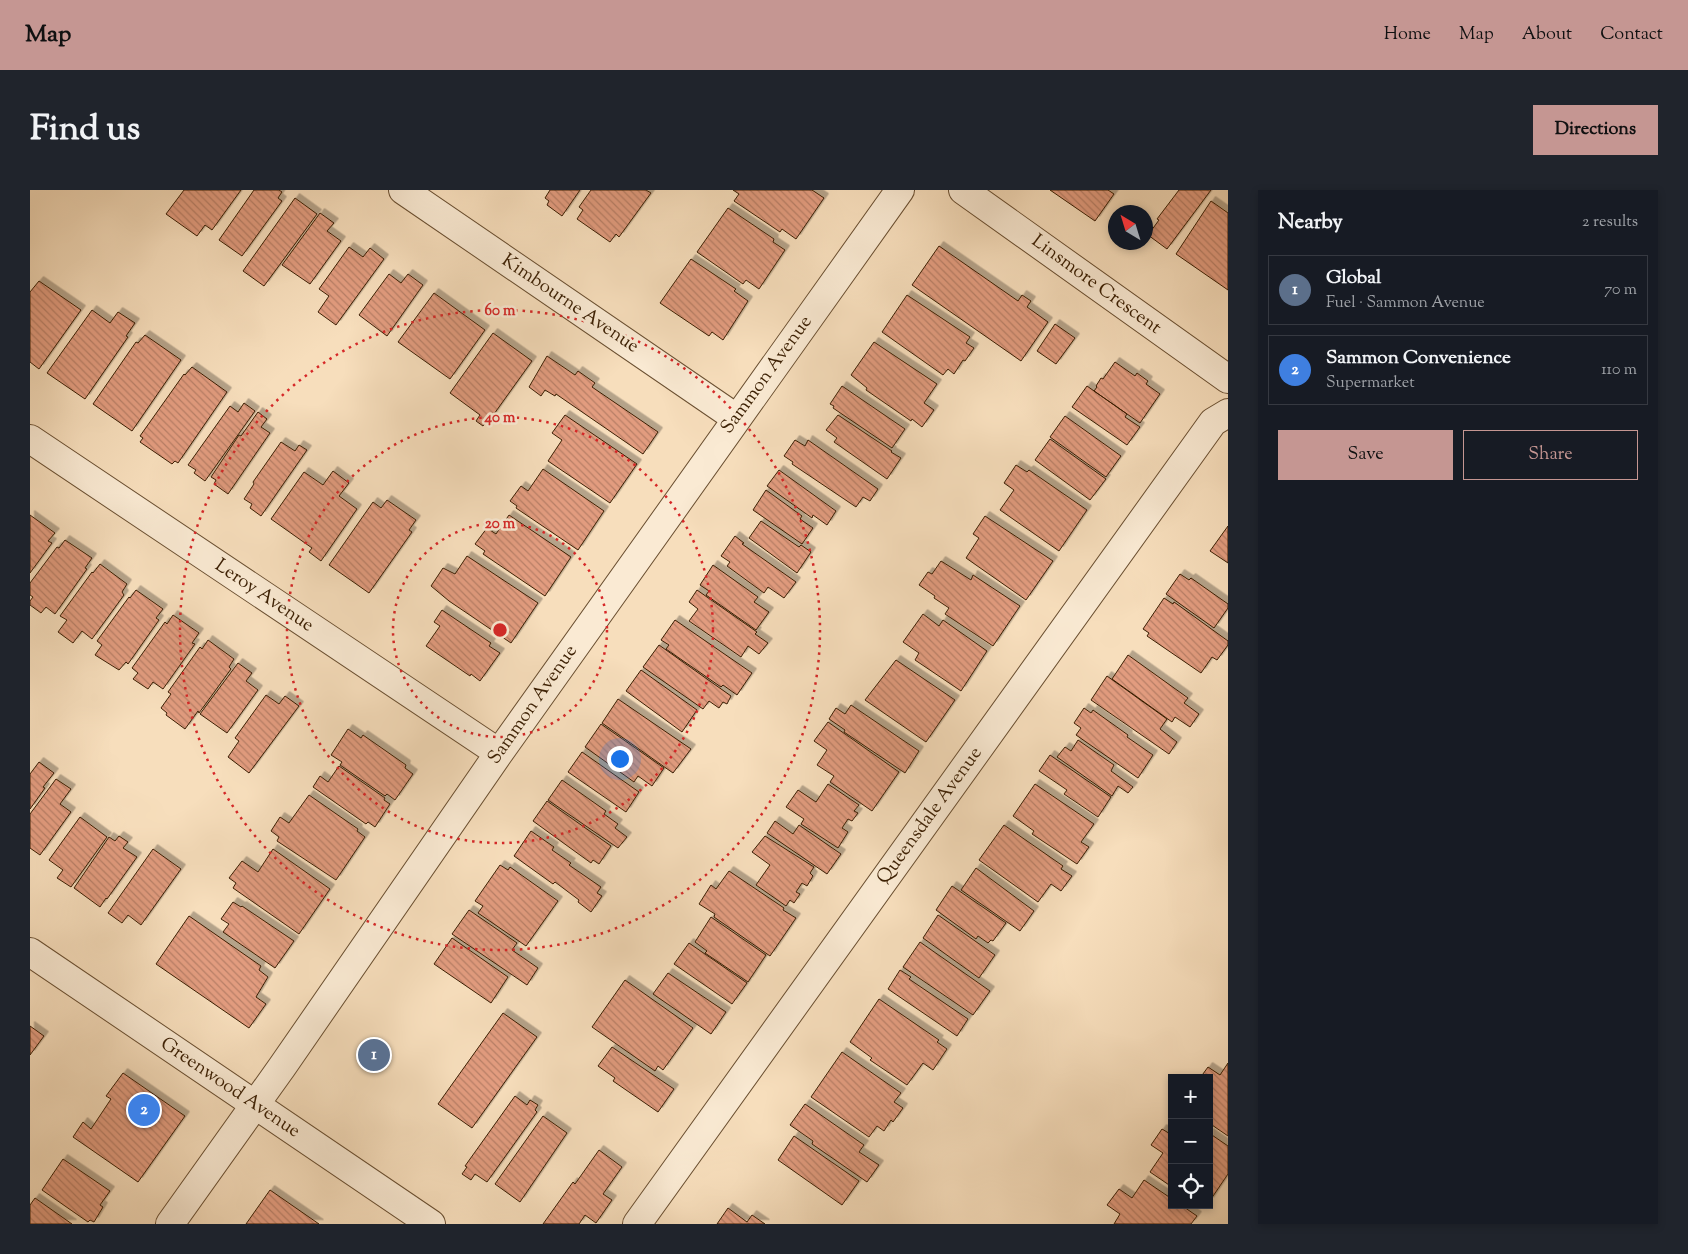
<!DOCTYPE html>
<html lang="en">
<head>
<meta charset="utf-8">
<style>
  body { margin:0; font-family:"Sorts Mill Goudy",serif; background:#20242c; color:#f1f3f6 }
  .controls { position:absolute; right:15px; bottom:15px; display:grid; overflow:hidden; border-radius:0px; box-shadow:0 2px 8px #0003 }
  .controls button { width:45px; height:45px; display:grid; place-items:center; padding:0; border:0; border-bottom:1px solid #363941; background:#171b24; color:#f1f3f6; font:25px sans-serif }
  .compass { position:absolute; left:1078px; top:15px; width:45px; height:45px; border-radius:50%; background:#171b24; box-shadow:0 2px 8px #0003; rotate:322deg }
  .you { position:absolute; left:589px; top:568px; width:18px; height:18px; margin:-12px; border:4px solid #fff; border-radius:50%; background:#1a73e8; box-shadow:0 0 0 8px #1a73e833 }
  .badge { display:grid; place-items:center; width:32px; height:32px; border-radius:50%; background:#c59692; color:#fff; font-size:16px; font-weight:700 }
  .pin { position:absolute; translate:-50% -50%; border:2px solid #fff; box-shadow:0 1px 5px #0006 }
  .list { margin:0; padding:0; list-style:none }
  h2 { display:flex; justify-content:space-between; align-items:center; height:65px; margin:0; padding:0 20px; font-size:21px }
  h2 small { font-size:16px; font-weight:400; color:#9ea1a6 }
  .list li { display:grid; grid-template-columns:32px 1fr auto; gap:15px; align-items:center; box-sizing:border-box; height:70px; margin:0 10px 10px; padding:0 10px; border:1px solid #363941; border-radius:0px }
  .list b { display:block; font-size:19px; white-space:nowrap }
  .list p { margin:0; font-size:16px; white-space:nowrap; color:#9ea1a6 }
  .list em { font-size:16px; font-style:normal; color:#9ea1a6 }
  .actions { display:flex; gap:10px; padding:15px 20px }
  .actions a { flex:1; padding:11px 0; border:1px solid #c59692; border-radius:0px; text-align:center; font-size:18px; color:#c59692 }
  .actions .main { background:#c59692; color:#111 }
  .icon { flex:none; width:28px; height:28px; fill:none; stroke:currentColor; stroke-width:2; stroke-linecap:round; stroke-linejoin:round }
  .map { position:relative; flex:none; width:1198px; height:1034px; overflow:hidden; border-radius:0px }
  header { display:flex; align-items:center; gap:30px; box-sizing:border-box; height:70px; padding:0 25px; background:#c59692; color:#111 }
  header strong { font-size:24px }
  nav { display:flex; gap:28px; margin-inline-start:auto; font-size:18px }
  .intro { display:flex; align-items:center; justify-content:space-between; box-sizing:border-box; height:120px; padding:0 30px }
  h1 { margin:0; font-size:35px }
  .button { padding:12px 22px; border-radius:0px; background:#c59692; color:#111; font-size:18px; font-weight:700 }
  main { display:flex; gap:30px; padding:0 30px }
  aside { flex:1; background:#171b24; border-radius:0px; box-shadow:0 2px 8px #0003 }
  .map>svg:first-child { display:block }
  .building { fill:url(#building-back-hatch); stroke:#3b1f03; filter:url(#shadow) }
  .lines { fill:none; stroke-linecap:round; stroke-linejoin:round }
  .minor-casing { stroke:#6a4f31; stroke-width:30 }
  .minor { stroke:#faead3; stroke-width:28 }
  .ring { fill:none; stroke:#d62828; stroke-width:2.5; stroke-dasharray:2.5 5 }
  .labels { text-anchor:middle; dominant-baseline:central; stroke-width:5; stroke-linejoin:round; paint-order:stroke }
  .street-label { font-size:19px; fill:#3b1f03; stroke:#faead3 }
  .centre { fill:#d62828; stroke:#faead3; stroke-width:2.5 }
  .ring-label { font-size:15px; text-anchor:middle; font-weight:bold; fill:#d62828; stroke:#faead3; stroke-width:5; stroke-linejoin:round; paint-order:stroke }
</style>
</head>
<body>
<header>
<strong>Map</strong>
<nav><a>Home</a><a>Map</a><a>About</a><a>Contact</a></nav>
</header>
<div class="intro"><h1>Find us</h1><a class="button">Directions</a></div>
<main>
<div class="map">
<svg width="1198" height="1034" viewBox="0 0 1198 1034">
  <defs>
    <pattern id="building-back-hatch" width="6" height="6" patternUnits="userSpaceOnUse" patternTransform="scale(1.25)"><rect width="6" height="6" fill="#e29c7f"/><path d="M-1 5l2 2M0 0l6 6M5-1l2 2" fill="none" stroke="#b87f66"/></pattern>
    <filter id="shadow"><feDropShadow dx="4.5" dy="-4.5" stdDeviation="0" flood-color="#0004"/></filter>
  </defs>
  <rect width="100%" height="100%" fill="#f7debc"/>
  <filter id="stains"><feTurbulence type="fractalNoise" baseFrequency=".004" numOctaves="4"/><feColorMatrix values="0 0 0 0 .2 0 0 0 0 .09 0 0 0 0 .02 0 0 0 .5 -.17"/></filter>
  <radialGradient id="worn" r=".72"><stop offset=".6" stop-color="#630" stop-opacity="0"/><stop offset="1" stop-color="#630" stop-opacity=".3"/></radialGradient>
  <path class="building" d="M154,0H211L182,40L175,35L167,46L136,24Z
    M224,0H249L252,2L248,8L252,11L212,66L189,50Z
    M520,0H550L532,26L517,15L519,11L515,8Z
    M561,0H616L621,3L589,47L586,44L580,52L547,29L553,20L549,17Z
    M703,0H782L794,8L766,49L752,39L750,42L704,11L709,4Z
    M1020,0H1078L1084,4L1065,31Z
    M1149,0H1181L1137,59L1118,45L1129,30L1127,29Z
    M265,8L287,24L234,96L213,81Z
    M1181,11L1198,23V100L1146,64Z
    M698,18L744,49L743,52L755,60L729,99L716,90L713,94L667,62Z
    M290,23L304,33L297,41L311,51L280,94L252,75Z
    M909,56L988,111L992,105L1001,111L997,117L1018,132L991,171L882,95Z
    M319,57L333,67L340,58L354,69L306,135L288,122L299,106L289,99Z
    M661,69L706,99L704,101L718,111L693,150L682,142L679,146L630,113Z
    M359,84L371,93L378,84L393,95L357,146L329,125Z
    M9,91L51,120L9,179L0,172V102Z
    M404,103L455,140L420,189L368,152Z
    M877,105L940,147L936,153L944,158L935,171L933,170L924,184L918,179L913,185L852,142Z
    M62,120L80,133L88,122L105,133L96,146L98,147L55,209L17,183Z
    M1025,134L1045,148L1026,174L1007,161Z
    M463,143L502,171L459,231L458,229L453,236L446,231L450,225L420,203Z
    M115,145L151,170L102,241L63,214L106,152L108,153Z
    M844,152L907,194L894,213L904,220L892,237L882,229L881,231L836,200L837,198L821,185Z
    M517,166L545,185L548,181L565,193L562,197L628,242L613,264L526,204L525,206L515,200L511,206L499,197Z
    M1085,172L1105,186L1107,183L1118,191L1116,194L1130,204L1110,233L1064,201L1067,197L1066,196L1071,188L1073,189Z
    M162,177L197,202L148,273L145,271L142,274L110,252L113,248L110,246L154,184L155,185Z
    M812,196L875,239L862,258L803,218L804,216L800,214Z
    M1057,196L1097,224L1095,227L1110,237L1097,255L1042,217Z
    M214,213L225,221L175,291L164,283L166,280L158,275L200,216L208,222Z
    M228,222L237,229L231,237L240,243L198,304L184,294L186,290L181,287L209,245L211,246Z
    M535,225L607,274L580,313L518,271L532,250L522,243Z
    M808,225L862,261L861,262L871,268L857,289L804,252L807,248L796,240Z
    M1035,226L1091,266L1076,287L1020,247Z
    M1020,249L1076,289L1060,310L1005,270Z
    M765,250L775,256L778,250L848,299L840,311L833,307L826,317L762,274L763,272L754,266Z
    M251,252L265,261L269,255L277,260L231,326L220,318L222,314L214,309L224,294L223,292Z
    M986,275L997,282L999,280L1057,320L1029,361L970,320L984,300L974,293Z
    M513,279L574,321L548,360L486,318L487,316L480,311L491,296L498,301Z
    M749,280L806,321L797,335L783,325L782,328L737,296Z
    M303,281L319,293L309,306L327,319L291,371L279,362L282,358L241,329L274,282L293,295Z
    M736,300L772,326L770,329L783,338L772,354L723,320Z
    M357,310L386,330L379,340L382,342L339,403L299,375L343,312L351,318Z
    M0,325L25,343L18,351L22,353L0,383Z
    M479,325L541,367L515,406L453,364L455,361L445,354L457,338L466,344Z
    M955,326L1023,371L996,410L936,368L949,348L943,344Z
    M731,331L769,357L771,355L781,362L767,383L719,348Z
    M1198,336V373L1180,361Z
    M705,346L714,353L712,354L766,392L754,408L738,397L734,403L697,376L700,372L691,366Z
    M35,350L62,368L55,378L57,379L25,424L16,417L11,423L0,415V411L3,407L0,405V393L27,357L29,358Z
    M437,366L508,413L481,453L419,411L401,396L413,378L425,384Z
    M911,371L941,390L943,385L990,416L963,456L915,424L919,418L904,408L905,406L889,395L898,382L902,384Z
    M70,374L97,394L92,402L94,405L62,449L52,441L43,453L28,442L37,430L30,426L62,382L63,383Z
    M683,375L728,407L724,412L739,422L726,440L676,405L679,401L670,395Z
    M1150,384L1159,390L1161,388L1198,414V418L1184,438L1136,404Z
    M106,400L133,419L126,428L129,430L98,474L96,472L89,480L65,465L72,455L67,451L99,407L100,408Z
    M667,400L727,442L725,444L738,453L729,464L718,456L711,467L659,431L668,419L659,412Z
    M1134,408L1143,414L1144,412L1198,451V455L1187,470L1182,467L1171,483L1117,446L1119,443L1113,439Z
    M412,420L461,453L459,456L470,463L450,491L441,484L440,486L396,456L410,436L404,432Z
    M893,424L909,436L913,430L957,461L931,501L885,470L889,463L873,452Z
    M143,425L169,443L162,453L165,454L133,499L123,492L118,499L103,489L108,483L102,478L135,432L137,434Z
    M645,430L722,483L707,505L693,495L691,497L636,459L639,455L631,450Z
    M178,450L204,469L199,477L201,479L169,523L168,521L155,539L136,525L137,523L131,518L141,504L138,502L170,457L172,459Z
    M629,455L701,506L697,514L693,512L689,518L679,511L673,519L613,477Z
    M1098,465L1158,508L1154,513L1169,524L1160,537L1145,527L1142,532L1082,489Z
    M866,470L925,510L896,552L835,510Z
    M208,473L222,483L216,491L228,500L197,543L170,524Z
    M611,480L667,520L652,542L596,501Z
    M1077,486L1137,529L1130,539L1147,552L1139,564L1061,510Z
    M236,505L249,514L255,506L269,516L219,583L198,567L209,551L205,548Z
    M588,509L661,559L643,583L572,533Z
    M821,515L889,561L875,583L814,542L815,540L799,529L806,518L815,524Z
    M1054,518L1061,523L1063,520L1098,545L1097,547L1123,565L1108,588L1046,545L1051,538L1044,533Z
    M798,532L869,582L842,621L800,592L804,586L787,575L797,560L784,551Z
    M571,534L634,578L622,596L608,586L604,592L555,557Z
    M318,539L331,548L333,545L376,575L375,578L383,584L365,610L357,604L355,606L310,575L312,572L301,565Z
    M1048,550L1084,575L1081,581L1103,597L1098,603L1088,596L1082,606L1027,567L1035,557L1041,561Z
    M552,562L609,602L596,622L538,582Z
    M1020,565L1081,607L1068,627L1034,604L1037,600L1009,581Z
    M9,572L24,583L13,597L15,598L0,619V584Z
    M309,576L355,608L354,610L360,614L345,637L338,632L336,634L283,597L290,586L298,592Z
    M26,589L41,599L30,614L41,622L10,665L0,658V624Z
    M532,590L576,621L574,624L588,634L585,638L597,647L588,658L518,610Z
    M798,594L829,615L824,621L828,623L822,631L818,629L812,638L818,642L808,658L771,634L774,629L756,617L768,600L786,612Z
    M1005,594L1064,634L1051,652L1059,657L1047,674L1002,644L1004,641L983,626Z
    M279,605L328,639L327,641L335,647L306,690L247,651L249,647L241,641L250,627L259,633Z
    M517,611L581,656L569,674L563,670L561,673L503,631Z
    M50,627L77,647L41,697L27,688L33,680L19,670Z
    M745,631L763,644L769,635L811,664L797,684L737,643Z
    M974,635L1033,676L1031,679L1042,686L1031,701L1021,694L1008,712L949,670Z
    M501,641L524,657L522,660L541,673L539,675L571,697L567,703L572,706L561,722L548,712L549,710L525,692L523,694L484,666Z
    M89,646L98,652L93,658L107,667L77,709L76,708L70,717L44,698L79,647L85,651Z
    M735,646L784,677L780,683L783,686L777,696L772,693L766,702L770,704L764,713L760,710L756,716L726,695L740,675L722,662Z
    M123,659L151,679L111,735L98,725L92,733L78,723Z
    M243,659L300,699L269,744L203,698L206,693L199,688L212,671L228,682Z
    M470,675L478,680L480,677L528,711L496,756L448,723L453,716L445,711Z
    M946,678L1004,721L990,741L931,700Z
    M699,681L754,718L753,720L766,728L740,766L684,727L685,724L669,714L681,695L686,699Z
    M922,696L976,733L963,751L961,750L958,753L948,746L946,749L906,720Z
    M203,712L211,717L212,716L264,751L245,778L193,742L199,734L191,729Z
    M439,720L487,753L482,760L508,778L497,795L422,744Z
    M908,725L965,765L949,788L893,748Z
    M159,726L231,776L229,780L238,787L226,807L236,814L219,838L126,774Z
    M681,727L736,765L718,792L675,763L677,761L665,752Z
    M422,748L478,787L461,813L404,774Z
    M890,752L960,801L943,825L873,777Z
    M659,753L717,793L702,814L644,774Z
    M870,780L881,787L879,789L938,829L927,846L858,799Z
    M638,783L696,822L681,844L623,804Z
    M595,790L663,838L633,880L628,876L625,881L562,837Z
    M849,809L909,850L907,852L917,859L903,880L893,873L877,895L840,870L842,868L820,852Z
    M473,823L507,847L442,938L408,914Z
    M0,836L14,846L0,865Z
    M582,857L644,899L628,922L583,891L585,888L568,876Z
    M812,862L871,903L864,912L873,918L863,932L861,930L854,941L847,936L839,947L781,907Z
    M1198,873V946L1179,933V888H1170L1178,877L1190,885Z
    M93,883L155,926L108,992L43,947L53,932L61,939L81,909L76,906Z
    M485,906L497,915L500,910L508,915L505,920L507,922L457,992L445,984L441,990L432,984L437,977L435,976Z
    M775,914L834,955L829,962L849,975L837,992L782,954L783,951L760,935Z
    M513,926L537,943L490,1012L465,994Z
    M1132,939L1142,945V997L1120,982L1133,963L1121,955Z
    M1179,943L1198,956V984L1179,1012Z
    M764,946L829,991L812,1015L748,970Z
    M569,960L592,977L573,1004L582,1010L566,1033L555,1025L549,1034H513L543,992L545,994Z
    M33,969L80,1001L70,1015L73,1017L64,1032L60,1030L58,1032L12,1000Z
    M1114,990L1142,1009V1015H1151L1167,1026L1161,1034H1084L1090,1024L1077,1015L1089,999L1102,1008Z
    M240,1000L289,1034H216Z
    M5,1008L42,1034H0V1015Z
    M698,1018L717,1032L722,1025L735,1034H687Z"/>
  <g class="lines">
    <defs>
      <path id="minor" d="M373,0L706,228
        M933,0L1198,189
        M0,249L469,563
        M0,762L401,1034
        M140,1034L252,877L469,563L870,0
        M607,1034L1183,232L1198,223"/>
    </defs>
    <use href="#minor" class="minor-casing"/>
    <use href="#minor" class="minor"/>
  </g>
  <g class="ring">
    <circle cx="470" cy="440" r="107"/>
    <circle cx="470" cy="440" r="213"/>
    <circle cx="470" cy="440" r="320"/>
  </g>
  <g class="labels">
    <g class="street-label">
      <text transform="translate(1066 95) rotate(36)">Linsmore Crescent</text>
      <text transform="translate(540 114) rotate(34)">Kimbourne Avenue</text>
      <text transform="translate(737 185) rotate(-54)">Sammon Avenue</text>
      <text transform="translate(234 406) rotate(34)">Leroy Avenue</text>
      <text transform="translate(503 515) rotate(-55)">Sammon Avenue</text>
      <text transform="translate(900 626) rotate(-54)">Queensdale Avenue</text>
      <text transform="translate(200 898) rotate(34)">Greenwood Avenue</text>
    </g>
  </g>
  <circle cx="470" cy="440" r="8" class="centre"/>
  <g class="ring-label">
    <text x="470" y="125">60 m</text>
    <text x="470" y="232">40 m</text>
    <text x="470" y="338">20 m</text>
  </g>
  <rect width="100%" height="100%" filter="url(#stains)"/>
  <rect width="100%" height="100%" fill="url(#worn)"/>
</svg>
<div class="controls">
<button>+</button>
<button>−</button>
<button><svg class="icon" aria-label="locate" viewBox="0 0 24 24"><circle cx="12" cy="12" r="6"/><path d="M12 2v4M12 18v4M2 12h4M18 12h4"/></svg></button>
</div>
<svg class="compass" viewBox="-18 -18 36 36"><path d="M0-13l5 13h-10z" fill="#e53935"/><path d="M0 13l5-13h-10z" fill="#9ea1a6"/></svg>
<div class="you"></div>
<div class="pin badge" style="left:344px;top:865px;background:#5c6f8a">1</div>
<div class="pin badge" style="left:114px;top:920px;background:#3f7fe0">2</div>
</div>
<aside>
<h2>Nearby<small>2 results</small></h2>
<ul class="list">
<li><span class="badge" style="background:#5c6f8a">1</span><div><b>Global</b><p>Fuel · Sammon Avenue</p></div><em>70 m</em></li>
<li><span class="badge" style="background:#3f7fe0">2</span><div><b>Sammon Convenience</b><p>Supermarket</p></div><em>110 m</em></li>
</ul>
<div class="actions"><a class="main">Save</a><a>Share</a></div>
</aside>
</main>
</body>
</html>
